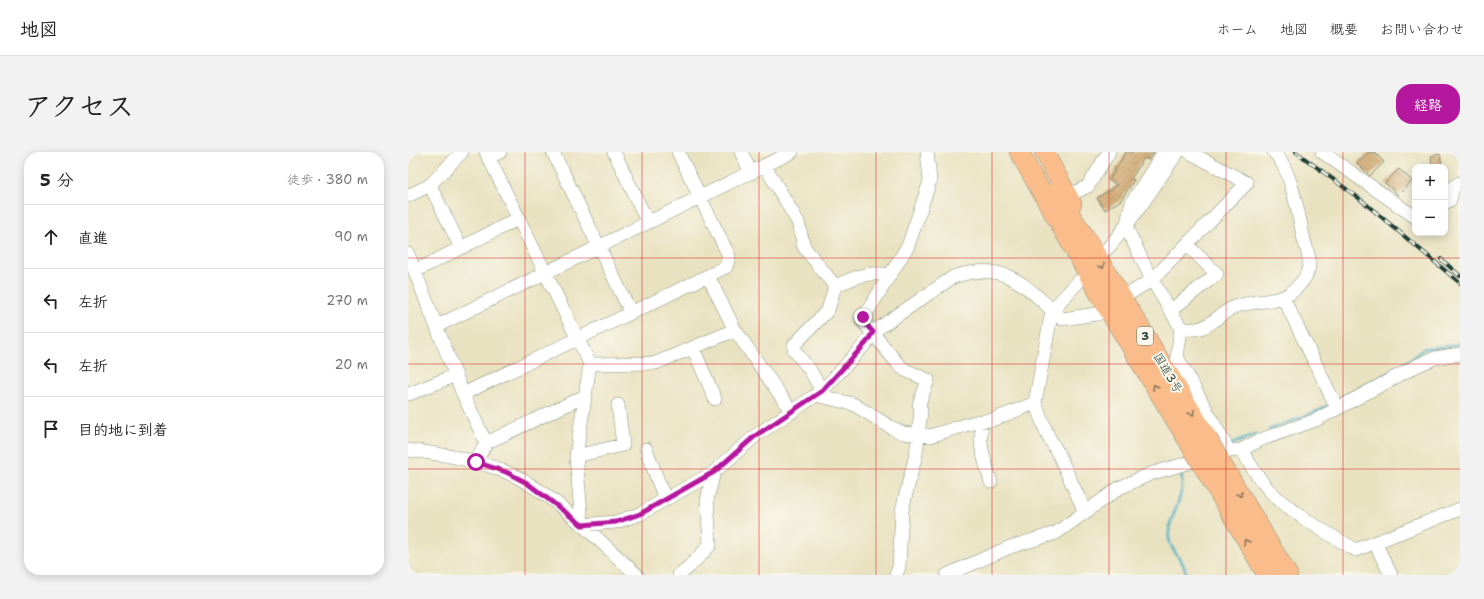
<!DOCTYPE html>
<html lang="ja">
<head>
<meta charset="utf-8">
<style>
  body { margin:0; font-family:"Shantell Sans","Klee One",sans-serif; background:#f2f2f2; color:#222 }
  .controls { position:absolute; right:12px; top:12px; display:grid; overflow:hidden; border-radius:8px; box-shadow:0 2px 10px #0003 }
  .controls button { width:36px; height:36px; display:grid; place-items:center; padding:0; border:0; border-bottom:1px solid #e0e0e0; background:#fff; color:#222; font:20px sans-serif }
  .stop { position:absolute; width:12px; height:12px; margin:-9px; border:3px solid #b5179e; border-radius:50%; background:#fff }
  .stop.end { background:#b5179e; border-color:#fff; box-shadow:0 1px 4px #0008 }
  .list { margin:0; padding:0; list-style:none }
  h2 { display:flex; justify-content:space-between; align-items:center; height:52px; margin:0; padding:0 16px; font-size:17px }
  h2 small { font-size:13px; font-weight:400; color:#767676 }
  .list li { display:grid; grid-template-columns:26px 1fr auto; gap:12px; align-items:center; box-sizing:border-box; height:64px; padding:0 16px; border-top:1px solid #e0e0e0 }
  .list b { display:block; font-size:15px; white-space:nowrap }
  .list em { font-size:13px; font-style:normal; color:#767676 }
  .icon { flex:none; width:22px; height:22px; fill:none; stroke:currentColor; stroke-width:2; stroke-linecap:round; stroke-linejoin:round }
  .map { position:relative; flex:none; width:1052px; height:423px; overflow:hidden; border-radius:16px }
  header { display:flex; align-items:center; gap:24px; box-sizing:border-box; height:56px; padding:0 20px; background:#fff; border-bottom:1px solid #e0e0e0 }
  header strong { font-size:19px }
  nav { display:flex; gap:22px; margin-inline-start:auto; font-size:14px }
  .intro { display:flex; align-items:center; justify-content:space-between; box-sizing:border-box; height:96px; padding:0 24px }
  h1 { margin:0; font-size:28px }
  .button { padding:10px 18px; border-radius:16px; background:#b5179e; color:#fff; font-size:14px; font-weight:700 }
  main { display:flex; gap:24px; padding:0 24px }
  aside { flex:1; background:#fff; border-radius:16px; box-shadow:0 2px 10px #0003 }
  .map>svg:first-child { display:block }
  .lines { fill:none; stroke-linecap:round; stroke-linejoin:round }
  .stream { stroke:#48b0c7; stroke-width:2.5 }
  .building { fill:url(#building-hatch) }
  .minor-casing { stroke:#84907a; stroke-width:14 }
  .highway-casing { stroke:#84907a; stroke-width:20 }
  .minor { stroke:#fff; stroke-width:13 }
  .highway { stroke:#fabc8b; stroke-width:19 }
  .rail-casing { stroke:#1f3d34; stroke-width:4 }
  .rail { stroke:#fbf7ec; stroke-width:2.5; stroke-dasharray:8; stroke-linecap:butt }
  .highway-bridge-casing { stroke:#84907a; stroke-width:20; stroke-linecap:butt }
  .highway-bridge { stroke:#fabc8b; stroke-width:19 }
  .oneway { stroke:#82765b }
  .route { stroke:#b5179e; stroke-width:5 }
  .grid { fill:none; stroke:#d62828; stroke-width:1; stroke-opacity:0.55 }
  .labels { text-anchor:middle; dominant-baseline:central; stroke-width:4; stroke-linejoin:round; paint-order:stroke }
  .shield { fill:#fbf7ec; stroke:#61756b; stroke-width:1 }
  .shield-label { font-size:11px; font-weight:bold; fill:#1f3d34 }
  .street-label { font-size:12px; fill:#1f3d34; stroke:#fbf7ec }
</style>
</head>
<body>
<header>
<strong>地図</strong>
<nav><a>ホーム</a><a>地図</a><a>概要</a><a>お問い合わせ</a></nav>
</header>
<div class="intro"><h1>アクセス</h1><a class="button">経路</a></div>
<main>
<aside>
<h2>5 分<small>徒歩 · 380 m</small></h2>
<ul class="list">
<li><svg class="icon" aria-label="ahead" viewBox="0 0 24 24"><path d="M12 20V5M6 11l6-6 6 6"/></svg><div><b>直進</b></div><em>90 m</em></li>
<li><svg class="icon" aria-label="left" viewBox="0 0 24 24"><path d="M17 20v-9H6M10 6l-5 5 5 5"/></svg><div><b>左折</b></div><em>270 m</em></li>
<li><svg class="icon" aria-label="left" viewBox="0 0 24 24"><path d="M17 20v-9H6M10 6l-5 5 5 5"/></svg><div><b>左折</b></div><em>20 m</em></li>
<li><svg class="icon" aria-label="arrive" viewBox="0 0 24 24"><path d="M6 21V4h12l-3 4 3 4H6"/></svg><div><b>目的地に到着</b></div></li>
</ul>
</aside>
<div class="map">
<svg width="1052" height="423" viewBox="0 0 1052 423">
  <defs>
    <pattern id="building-hatch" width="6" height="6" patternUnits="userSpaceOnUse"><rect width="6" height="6" fill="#d1a86f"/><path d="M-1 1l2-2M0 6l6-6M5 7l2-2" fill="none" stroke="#a98a5c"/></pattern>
  </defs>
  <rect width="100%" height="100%" fill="#fbf7ec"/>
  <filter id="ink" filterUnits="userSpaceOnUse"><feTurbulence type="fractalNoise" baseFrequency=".025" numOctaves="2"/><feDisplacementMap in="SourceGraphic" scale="8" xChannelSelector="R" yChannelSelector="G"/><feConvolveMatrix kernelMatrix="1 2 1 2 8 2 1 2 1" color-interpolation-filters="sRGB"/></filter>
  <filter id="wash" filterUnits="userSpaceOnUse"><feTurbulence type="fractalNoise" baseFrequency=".012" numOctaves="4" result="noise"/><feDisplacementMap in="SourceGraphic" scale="16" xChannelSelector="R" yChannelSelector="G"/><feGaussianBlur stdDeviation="0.9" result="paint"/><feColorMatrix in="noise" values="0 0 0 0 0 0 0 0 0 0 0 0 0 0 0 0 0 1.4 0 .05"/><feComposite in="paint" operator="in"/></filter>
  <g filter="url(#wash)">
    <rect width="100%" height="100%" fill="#e9e2c1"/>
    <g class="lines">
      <path class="stream" d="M930,247L991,216L1017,196L1047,193L1052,191
        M861,278L910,259L922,252
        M821,293L848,283
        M773,318C773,323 775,329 774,334C773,352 759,369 761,387C763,401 778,409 778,423"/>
    </g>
    <g id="blocks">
      <path class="building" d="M718,0H746L741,8L736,6L723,27L726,28L713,48L697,58L689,46L709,33L701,28Z
        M961,0H966L976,10L962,24L949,11Z
        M1032,2L1034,15H1024L1023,4Z
        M991,17L1004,29L990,43L977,31Z"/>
    </g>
  </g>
  <g filter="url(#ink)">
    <use href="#blocks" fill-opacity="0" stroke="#84907a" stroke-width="1"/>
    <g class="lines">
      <defs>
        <path id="minor" d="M78,0L182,212L168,304L174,373L208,370L232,362L306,320L347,284L414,239L458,191L465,180L545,125C598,107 618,135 654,167L689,162L700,157
          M145,0L223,161
          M206,0L240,71
          M333,0L343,21
          M756,0L724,50L718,75L744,128L773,176L769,205L821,299
          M914,0L1007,65
          M80,6L92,0
          M357,14L390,70L396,95L427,134C448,125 459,119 482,123
          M22,33L53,96
          M0,44L22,33L54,0
          M660,44L680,34L701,0
          M1037,51L1042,48L1045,35L1052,31
          M699,97C726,67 746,33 770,0
          M0,102L55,242L78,291L68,310
          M7,119L110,67
          M300,124L327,178L384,260
          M671,129L644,158L627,251L640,284L651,303L677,360
          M875,145L929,256
          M714,146L744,128L839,31L781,0
          M763,158L809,122L779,93
          M29,174L384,0
          M773,176C800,182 804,166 826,155C843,148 872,151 884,140C892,133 901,123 901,112C902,105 898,95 896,88C891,65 883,16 866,0
          M285,196L307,247
          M182,212L248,211L327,178
          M414,239L402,218L386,198V193L420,158L427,134
          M0,240L1,242L48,223
          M55,242L318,115L321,104L270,0
          M408,243L445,252L484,276L495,281L522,284L567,270L584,268L627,251
          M575,269C569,292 577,308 583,330
          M78,291L177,244
          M238,297L257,347
          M0,298C33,302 66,307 98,320C144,339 192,390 229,423
          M833,298C842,312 850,327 862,339C882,360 922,383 948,398L1052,357
          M168,304L215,293L210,253
          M967,391L983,423
          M271,423L282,414L302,393L299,348L306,320
          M488,423L491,415L494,358L508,302L513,259L511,252L520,228L497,218L490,212L454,168L500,94L522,29L519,0
          M539,423L602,395L648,381L711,336L742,322L821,299L833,298L852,288L908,268L1008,214L1027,206L1052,202"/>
        <path id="highway" d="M611,0L700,157L782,292
          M636,0L664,52
          M648,41L674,80L800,287
          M812,309L880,423
          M795,314L859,423"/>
      </defs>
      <use href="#minor" class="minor-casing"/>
      <use href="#highway" class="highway-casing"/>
      <use href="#minor" class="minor"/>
      <use href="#highway" class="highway"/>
      <defs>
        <path id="rail" d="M888,0L952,47L1052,131
          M1033,107L1052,124"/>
      </defs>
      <use href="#rail" class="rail-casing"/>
      <use href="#rail" class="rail"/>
      <defs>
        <path id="highway-bridge" d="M800,287L812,309
          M782,292L795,314"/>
      </defs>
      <use href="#highway-bridge" class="highway-bridge-casing"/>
      <use href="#highway-bridge" class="highway-bridge"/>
    </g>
    <defs><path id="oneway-chevron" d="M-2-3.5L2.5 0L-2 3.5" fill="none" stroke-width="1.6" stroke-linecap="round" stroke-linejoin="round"/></defs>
    <g class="oneway">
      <use href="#oneway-chevron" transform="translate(694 114) rotate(59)"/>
      <use href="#oneway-chevron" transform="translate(747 235) rotate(-121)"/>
      <use href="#oneway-chevron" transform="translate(784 261) rotate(59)"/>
      <use href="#oneway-chevron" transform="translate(832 342) rotate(59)"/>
      <use href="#oneway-chevron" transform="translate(838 390) rotate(-121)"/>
    </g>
  </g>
  <g class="lines" filter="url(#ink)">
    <path class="route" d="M68,310L98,320L119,331L174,373L208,370L232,362L306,320L347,284L414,239L458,191L465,180L454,168L455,165"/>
  </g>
  <path class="grid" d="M117,0V423M234,0V423M351,0V423M468,0V423M584,0V423M701,0V423M818,0V423M935,0V423M0,106H1052M0,212H1052M0,317H1052"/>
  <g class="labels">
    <rect class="shield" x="729" y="175" width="16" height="18" rx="3"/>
    <g class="shield-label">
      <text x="737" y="184">3</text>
    </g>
    <g class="street-label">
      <text transform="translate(760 221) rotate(59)">国道3号</text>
    </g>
  </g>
</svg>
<div class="controls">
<button>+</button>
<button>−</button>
</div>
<div class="stop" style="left:68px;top:310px"></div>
<div class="stop end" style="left:455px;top:165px"></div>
</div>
</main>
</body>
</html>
